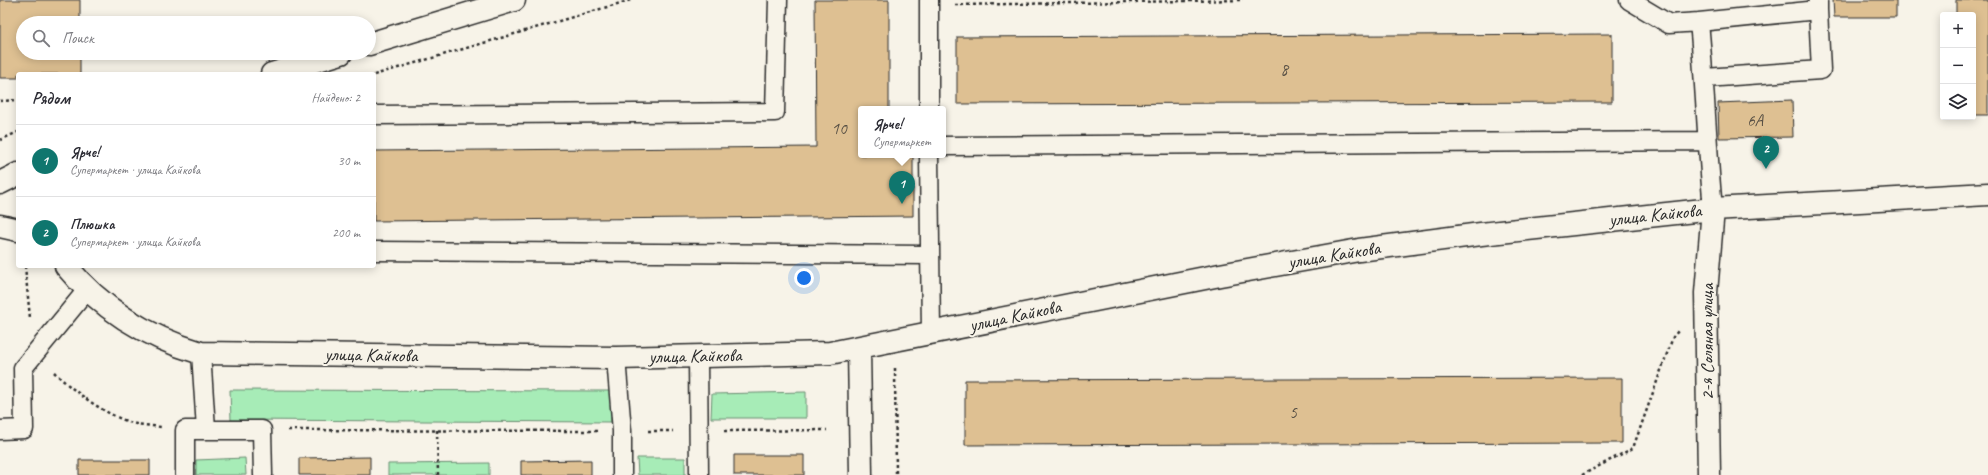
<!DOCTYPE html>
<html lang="ru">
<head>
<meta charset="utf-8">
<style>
  body { margin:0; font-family:Caveat,sans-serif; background:#f2f2f3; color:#2b2b33 }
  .controls { position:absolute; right:12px; top:12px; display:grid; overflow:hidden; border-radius:4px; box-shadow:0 2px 10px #0003 }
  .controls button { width:36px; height:36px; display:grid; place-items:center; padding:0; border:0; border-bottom:1px solid #e1e1e2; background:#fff; color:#2b2b33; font:20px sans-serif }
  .you { position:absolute; left:804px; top:278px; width:14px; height:14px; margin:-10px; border:3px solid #fff; border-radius:50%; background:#1a73e8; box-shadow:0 0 0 6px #1a73e833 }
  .badge { display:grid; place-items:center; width:26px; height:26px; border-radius:50%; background:#0f766e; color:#fff; font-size:13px; font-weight:700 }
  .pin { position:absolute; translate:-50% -33px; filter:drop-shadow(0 1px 2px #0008) }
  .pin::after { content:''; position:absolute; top:21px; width:14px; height:12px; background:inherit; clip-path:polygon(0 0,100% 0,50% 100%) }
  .popup { position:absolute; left:858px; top:106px; width:88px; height:52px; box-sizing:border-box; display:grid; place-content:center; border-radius:4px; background:#fff; filter:drop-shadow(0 1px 3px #0005); font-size:13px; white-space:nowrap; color:#7c7c81 }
  .popup b { font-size:15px; color:#2b2b33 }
  .popup::after { content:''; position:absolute; left:50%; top:100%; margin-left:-8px; border:8px solid transparent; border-top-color:#fff }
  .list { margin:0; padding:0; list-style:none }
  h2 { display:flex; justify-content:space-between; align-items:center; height:52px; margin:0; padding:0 16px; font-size:17px }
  h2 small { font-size:13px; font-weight:400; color:#7c7c81 }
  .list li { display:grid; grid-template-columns:26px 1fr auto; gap:12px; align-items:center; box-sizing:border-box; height:72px; padding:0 16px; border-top:1px solid #e1e1e2 }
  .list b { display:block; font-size:15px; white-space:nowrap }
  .list p { margin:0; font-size:13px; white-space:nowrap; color:#7c7c81 }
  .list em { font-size:13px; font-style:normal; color:#7c7c81 }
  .icon { flex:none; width:22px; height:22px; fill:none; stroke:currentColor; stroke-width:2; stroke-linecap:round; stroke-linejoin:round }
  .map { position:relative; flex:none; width:1988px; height:475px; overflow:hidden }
  .search { position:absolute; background:#fff; box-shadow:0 2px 10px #0003; left:16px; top:16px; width:360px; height:44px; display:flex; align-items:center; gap:10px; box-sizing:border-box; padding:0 14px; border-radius:22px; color:#7c7c81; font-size:15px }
  .panel { position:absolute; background:#fff; box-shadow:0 2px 10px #0003; left:16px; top:72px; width:360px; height:196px; border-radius:4px }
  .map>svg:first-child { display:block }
  .green { fill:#a7ecb7; stroke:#698c71 }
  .building { fill:#dec092; stroke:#2b2b2b }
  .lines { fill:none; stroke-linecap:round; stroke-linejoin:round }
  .service-casing { stroke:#2b2b2b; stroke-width:21 }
  .minor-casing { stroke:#2b2b2b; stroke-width:25 }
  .tertiary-casing { stroke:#2b2b2b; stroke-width:25 }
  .path { stroke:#2b2b2b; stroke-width:2.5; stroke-dasharray:3 3; stroke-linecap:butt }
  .service { stroke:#f7f3e8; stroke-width:18 }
  .minor { stroke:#f7f3e8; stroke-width:22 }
  .tertiary { stroke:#f7f3e8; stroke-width:22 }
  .labels { text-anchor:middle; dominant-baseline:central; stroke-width:4; stroke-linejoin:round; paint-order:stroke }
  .number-label { font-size:17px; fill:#585045 }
  .street-label { font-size:19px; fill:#2b2b2b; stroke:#f7f3e8 }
</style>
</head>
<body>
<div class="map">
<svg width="1988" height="475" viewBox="0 0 1988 475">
  <rect width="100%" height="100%" fill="#f7f3e8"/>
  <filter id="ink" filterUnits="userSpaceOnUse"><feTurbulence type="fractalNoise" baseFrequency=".025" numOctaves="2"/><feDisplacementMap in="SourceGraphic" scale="8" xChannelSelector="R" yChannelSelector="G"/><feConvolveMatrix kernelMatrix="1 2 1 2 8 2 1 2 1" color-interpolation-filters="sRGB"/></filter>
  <g filter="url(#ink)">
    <path class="green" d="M230,390L611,391V422L231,420Z
      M806,392V418H711L712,394Z
      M245,458L246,475H196V460Z
      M637,458H685V475H638Z
      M489,463V475H388V464Z"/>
    <path class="building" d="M0,0H80V23H23V53H80V74H18V78H0Z
      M815,0H889V109H861V155H913V216L374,221V151L816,147Z
      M1833,0H1896V17H1834Z
      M1956,0H1988V115H1973V15H1956Z
      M1612,34V102L957,104V37Z
      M1792,100L1793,137L1719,138L1718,103Z
      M1622,378V443L965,445V380Z
      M734,455H804V475H734Z
      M370,457V475H299V458Z
      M79,460H150V475H79Z
      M591,460V475H521V461Z"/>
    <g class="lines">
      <defs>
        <path id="service" d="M929,0V109
          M1629,0L1669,24L1699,22
          M1705,78L1821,70L1818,10
          M374,115L775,112L778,0
          M943,146L1706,141
          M929,155L931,333
          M1713,209C1707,147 1705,84 1699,22L1818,10V0
          M374,251L930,255
          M201,353L206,429
          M698,357L699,475
          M616,358L622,431V475
          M0,430L24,429L23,368L87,290
          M185,475V430H262L263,475"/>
        <path id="minor" d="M0,226L18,230
          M66,266C102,310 147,337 201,353L616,358L830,353L1220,275L1359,250L1481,234L1713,209L1988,194
          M859,348L861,475
          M1709,475L1706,293L1713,209"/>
        <path id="tertiary" d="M369,44L514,0
          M272,74L341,53
          M0,183L18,174"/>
      </defs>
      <use href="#service" class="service-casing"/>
      <use href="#minor" class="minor-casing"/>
      <use href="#tertiary" class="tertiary-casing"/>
      <path class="path" d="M955,5L1243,0
        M374,75L631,0
        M0,101L18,100
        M0,140L18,132
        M25,266L30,318
        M895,368L896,475
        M54,372C74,392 108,417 136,424C144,425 153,426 161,427
        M288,430L597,431
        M437,430L438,475
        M648,431H673
        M724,431L827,430
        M1582,475L1633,448L1673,337L1678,331"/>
      <use href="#service" class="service"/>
      <use href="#minor" class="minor"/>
      <use href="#tertiary" class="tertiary"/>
    </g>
  </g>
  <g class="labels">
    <g class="number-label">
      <text x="1284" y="69">8</text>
      <text x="1755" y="120">6А</text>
      <text x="839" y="128">10</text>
      <text x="1293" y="412">5</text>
    </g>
    <g class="street-label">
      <text transform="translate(1655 215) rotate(-6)">улица Кайкова</text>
      <text transform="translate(1334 255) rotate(-9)">улица Кайкова</text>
      <text transform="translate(1015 316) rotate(-12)">улица Кайкова</text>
      <text transform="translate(1707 342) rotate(-90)">2-я Соляная улица</text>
      <text transform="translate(371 355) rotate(1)">улица Кайкова</text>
      <text transform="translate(695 356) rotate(-1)">улица Кайкова</text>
    </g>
  </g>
</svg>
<div class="controls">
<button>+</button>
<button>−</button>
<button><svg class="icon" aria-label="layers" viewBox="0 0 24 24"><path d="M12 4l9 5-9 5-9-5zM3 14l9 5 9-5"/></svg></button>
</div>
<div class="you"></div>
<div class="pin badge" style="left:902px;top:204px">1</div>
<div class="popup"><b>Ярче!</b>Супермаркет</div>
<div class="pin badge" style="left:1766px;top:169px">2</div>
<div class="search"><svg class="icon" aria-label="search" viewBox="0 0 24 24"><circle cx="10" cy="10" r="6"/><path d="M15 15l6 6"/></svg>Поиск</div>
<section class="panel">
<h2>Рядом<small>Найдено: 2</small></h2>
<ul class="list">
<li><span class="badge">1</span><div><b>Ярче!</b><p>Супермаркет · улица Кайкова</p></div><em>30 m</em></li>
<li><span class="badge">2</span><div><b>Плюшка</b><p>Супермаркет · улица Кайкова</p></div><em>200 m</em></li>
</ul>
</section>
</div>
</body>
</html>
